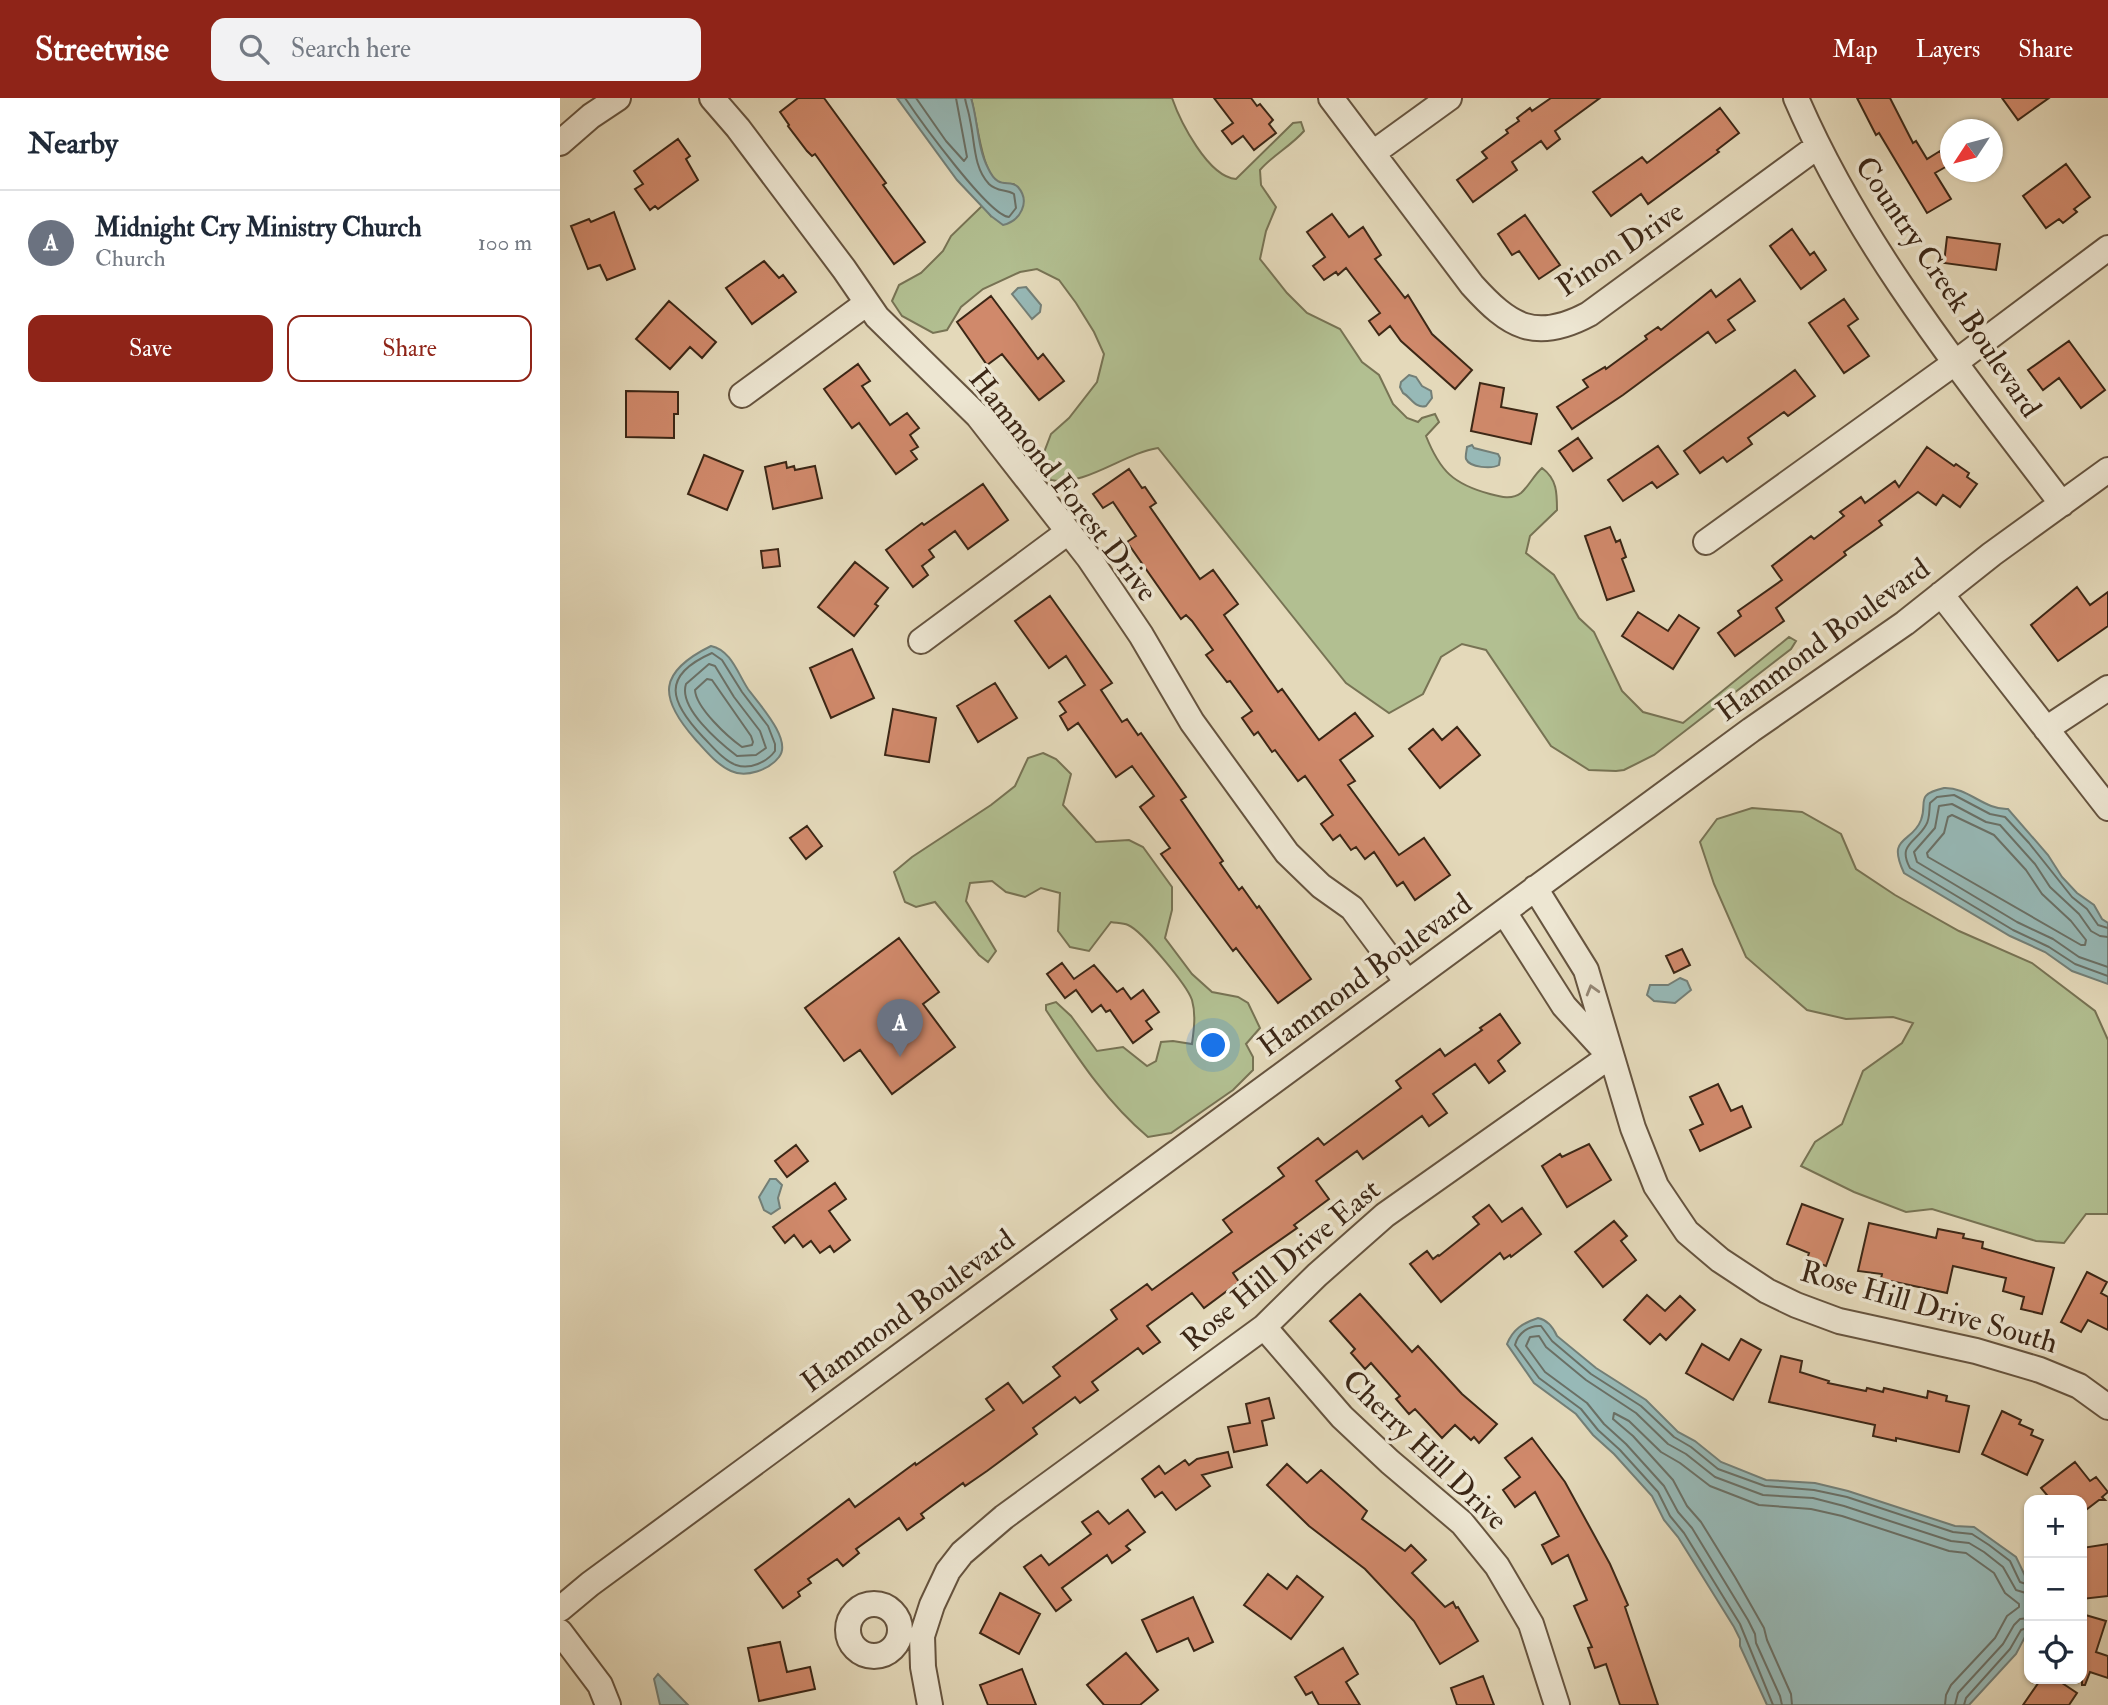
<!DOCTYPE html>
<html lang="en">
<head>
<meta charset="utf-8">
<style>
  body { margin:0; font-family:"IM FELL Double Pica",serif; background:#f2f2f3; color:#1f2937 }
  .controls { position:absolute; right:21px; bottom:21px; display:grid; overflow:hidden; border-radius:14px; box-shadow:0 2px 5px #0004 }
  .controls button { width:63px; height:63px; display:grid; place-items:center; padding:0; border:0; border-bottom:2px solid #e0e1e3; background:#fff; color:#1f2937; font:35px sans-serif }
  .compass { position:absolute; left:1380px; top:21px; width:63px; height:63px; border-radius:50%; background:#fff; box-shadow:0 2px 5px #0004; rotate:234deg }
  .you { position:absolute; left:654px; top:948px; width:24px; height:24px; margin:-18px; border:5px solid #fff; border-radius:50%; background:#1a73e8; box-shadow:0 0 0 10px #1a73e833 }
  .badge { display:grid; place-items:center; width:46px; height:46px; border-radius:50%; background:#8f2418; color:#fff; font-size:23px; font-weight:700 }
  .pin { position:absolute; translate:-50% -58px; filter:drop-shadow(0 2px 4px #0008) }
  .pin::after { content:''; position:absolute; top:37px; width:24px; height:21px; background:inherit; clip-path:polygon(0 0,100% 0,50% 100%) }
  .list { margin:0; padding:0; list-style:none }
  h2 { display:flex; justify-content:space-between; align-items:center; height:91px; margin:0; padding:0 28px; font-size:30px }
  h2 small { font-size:23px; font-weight:400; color:#747a83 }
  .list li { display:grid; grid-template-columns:46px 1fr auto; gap:21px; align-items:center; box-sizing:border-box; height:105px; padding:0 28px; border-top:2px solid #e0e1e3 }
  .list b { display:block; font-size:26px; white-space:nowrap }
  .list p { margin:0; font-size:23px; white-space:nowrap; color:#747a83 }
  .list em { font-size:23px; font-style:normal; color:#747a83 }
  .actions { display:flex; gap:14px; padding:21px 28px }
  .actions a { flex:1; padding:16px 0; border:2px solid #8f2418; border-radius:14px; text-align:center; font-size:24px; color:#8f2418 }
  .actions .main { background:#8f2418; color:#fff }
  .icon { flex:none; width:38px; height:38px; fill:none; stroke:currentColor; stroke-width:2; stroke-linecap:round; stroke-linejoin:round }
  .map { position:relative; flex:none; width:1548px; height:1607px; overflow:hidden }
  header { display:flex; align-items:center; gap:42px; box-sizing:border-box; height:98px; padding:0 35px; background:#8f2418; color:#fff }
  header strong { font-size:33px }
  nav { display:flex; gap:38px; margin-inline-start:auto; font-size:24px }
  .search { width:490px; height:63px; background:#f2f2f3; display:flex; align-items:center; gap:18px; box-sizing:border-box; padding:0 24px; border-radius:14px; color:#747a83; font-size:26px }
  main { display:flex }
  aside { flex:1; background:#fff }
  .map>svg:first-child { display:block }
  .green { fill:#b2bf91; stroke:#777354; stroke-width:2 }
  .water { fill:#97b9b7; stroke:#737f77; stroke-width:2 }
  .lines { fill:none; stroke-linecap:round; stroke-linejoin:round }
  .shore { stroke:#6a7066; stroke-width:2 }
  .building { fill:#d0896b; stroke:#3c2716; stroke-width:2 }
  .minor-casing { stroke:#66543f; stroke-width:28 }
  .minor { stroke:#ede6d2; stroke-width:24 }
  .oneway { stroke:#948674 }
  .labels { text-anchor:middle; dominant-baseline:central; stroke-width:7; stroke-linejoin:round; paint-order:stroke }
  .street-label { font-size:30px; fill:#3c2716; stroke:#ede6d2 }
</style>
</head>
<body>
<header>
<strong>Streetwise</strong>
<div class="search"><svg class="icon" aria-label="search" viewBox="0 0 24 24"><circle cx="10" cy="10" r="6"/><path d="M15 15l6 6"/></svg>Search here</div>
<nav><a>Map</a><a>Layers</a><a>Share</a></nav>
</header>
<main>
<aside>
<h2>Nearby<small></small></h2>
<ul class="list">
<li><span class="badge" style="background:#6b7280">A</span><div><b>Midnight Cry Ministry Church</b><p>Church</p></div><em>100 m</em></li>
</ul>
<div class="actions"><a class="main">Save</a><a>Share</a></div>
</aside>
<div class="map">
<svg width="1548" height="1607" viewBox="0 0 1548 1607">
  <rect width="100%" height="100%" fill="#e4d9ba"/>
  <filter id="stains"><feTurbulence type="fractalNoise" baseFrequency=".00286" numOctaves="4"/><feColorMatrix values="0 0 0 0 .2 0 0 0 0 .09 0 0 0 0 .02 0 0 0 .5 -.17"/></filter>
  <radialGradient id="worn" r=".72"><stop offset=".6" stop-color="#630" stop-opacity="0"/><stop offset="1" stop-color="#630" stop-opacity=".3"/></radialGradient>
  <path class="green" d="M411,0H612C620,23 648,79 676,81L733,25L741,24L744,33C731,48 713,57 700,72L701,87L716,109L706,133L700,161L727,195L747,215L780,231L802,264L819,277L833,306L847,320L858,324L862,320L875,316L879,324L866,338C880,373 893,386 930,396C941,399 952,402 961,395C969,388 974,377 982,370C997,381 997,395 997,412L970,438L966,455L994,477L1019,520L1034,534L1062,593L1083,614L1123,625L1229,539L1236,543L1231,551L1094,657L1064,672L1056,673L1029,672L991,648L926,552L902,546L881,559L863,596L829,615L786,585L598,350C564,355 525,389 491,382L480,365L491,336L509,320L537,284L544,256L534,234L516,205L499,182L477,171L460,174L423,191L401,209L387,232L373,235L342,218L332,203L339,187L361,175L383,153L391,138L423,107L431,118L453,86C450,86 443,86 441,86C421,79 417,19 411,0Z
    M483,655L496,661L511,676L503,707L536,744L569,742L583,749L612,789V812L605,840L632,876L652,894L678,899L688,905L700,930L686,946L693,959V972L673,992L611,1035L588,1039C545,1003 516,957 486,912V907L496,904L511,918L537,953L563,949L587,968L596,963L601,944L613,943L632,946C634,931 636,916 632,902C627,887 582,833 568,827C563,825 556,825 551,824L529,853L510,849L498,833L500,795L481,790L465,799L446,794L432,783L410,785L406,803L436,853L428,864L419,857L375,804L356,809L345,804L334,774L352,759L431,707L455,688L468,660Z
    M1192,710L1242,714L1281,736L1296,771L1335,797L1399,833L1472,865L1535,913L1548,942V1116H1526L1504,1145L1476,1143L1372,1111L1346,1114L1294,1094L1241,1068L1255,1044L1282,1026L1303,973L1342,945L1353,925L1333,919L1286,921L1247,912L1186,859L1154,786L1140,744L1157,721Z"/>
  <path class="water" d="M337,0H411C418,22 417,49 428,70C439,94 449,80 458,89C471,104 460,123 443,127L431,118L397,82Z
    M466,189L481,207L480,214L472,221L452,196L458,190Z
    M849,277L856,279L862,288L871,293L872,300L866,308C855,311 851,299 843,295L840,289L841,284Z
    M912,347L914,350L938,356L940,360L939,367C932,371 910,370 906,361C905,358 907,351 907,349Z
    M151,548C171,552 178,576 188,591C198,605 233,642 219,659C209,672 186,680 171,673C157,667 145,652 135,641C98,599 98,574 151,548Z
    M1384,690C1408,689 1424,712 1448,711L1488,757L1502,779L1517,795L1534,807L1542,821L1548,825V886L1512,873L1485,854L1450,838L1344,775C1326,737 1352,746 1361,722C1368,704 1354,697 1384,690Z
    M1120,880L1127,883L1131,892L1115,905L1094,903L1087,897L1090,887H1108Z
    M210,1081H216L222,1087L218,1100L220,1110L211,1116L204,1112L199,1099Z
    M978,1220C988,1222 993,1229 997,1238L1036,1270L1086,1302L1118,1334L1135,1343L1161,1364L1206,1382L1255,1385L1288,1393L1395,1428L1414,1429L1456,1459L1469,1486V1522L1466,1537L1456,1556L1409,1607H1207L1180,1548V1541L1174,1529L1118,1439L1104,1422L1092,1398L1054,1356L1033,1337L1016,1316L974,1285L947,1246C953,1231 963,1225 978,1220Z
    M98,1576L128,1607H100L94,1581Z"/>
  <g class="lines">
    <path class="shore" d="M345,0C359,21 429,118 449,119L456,110L454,96C446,91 437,94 429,86C413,69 415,43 410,22C409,14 406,7 405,0
      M356,0L386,43L404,63L407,59L396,0
      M152,555L162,562L182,594L208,628L215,646V653C207,664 190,672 176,667C164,663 152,648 143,639C110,604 100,578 152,555Z
      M149,566L155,568L174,599L200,633L206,650L196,657L177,658C160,645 118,610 126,586Z
      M147,581L152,582L191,638L193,644L192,647L182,649C168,639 136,610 135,592Z
      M1392,717L1434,737L1466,772L1482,796L1511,823L1526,842L1525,847H1521L1368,759L1367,755L1384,735L1388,719Z
      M1548,830L1538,827L1527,811L1512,799L1469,745L1445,719L1430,716L1394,697L1377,699L1370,705C1369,712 1370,721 1366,727C1356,745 1337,746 1350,770L1453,832L1489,849L1515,866L1548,878
      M1548,839L1540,838L1531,833L1519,816L1490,789L1475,766L1440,727L1426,724L1392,706L1379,708L1375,730L1354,754L1357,764L1457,824L1493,841L1519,859L1548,869
      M1213,1607L1180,1526L1124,1435L1110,1418L1098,1394L1060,1352L1038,1332L1021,1311L979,1280L955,1247C958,1235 969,1227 981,1228L992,1243L1031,1276L1081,1308L1114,1339L1131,1349L1158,1371L1205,1388L1254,1392L1287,1399L1393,1434L1412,1436L1429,1447L1450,1463L1460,1484L1469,1487
      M1222,1607L1220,1598L1196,1545L1195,1536L1188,1522L1132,1430L1118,1414L1104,1388L1066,1346L1044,1326L1027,1305L985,1274L966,1248L970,1239L979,1238L986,1249L1026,1282L1076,1315L1108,1346L1126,1356L1155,1379L1203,1397L1253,1400L1284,1408L1391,1443L1409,1445L1424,1454L1443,1469L1456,1492L1469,1496
      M1232,1607L1231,1596L1207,1542L1204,1530L1175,1479L1141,1424L1127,1408L1113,1382L1073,1338L1053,1321L1054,1315L1069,1323L1101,1354L1120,1365L1150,1388L1199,1407L1251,1411L1282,1418L1389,1453L1406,1455L1434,1475L1445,1495L1459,1506V1509L1447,1518L1435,1540L1391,1587L1386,1597L1385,1607
      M1395,1607L1398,1595L1443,1546L1454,1527L1460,1521L1469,1520
      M1404,1607L1406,1600L1450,1551L1461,1532L1469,1529"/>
  </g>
  <path class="building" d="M238,0H264L326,85L323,87L365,144L334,166L255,56L252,58L247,53L228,28L229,27L220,14Z
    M654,0H691L697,8L700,6L713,22L709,26L716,35L694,52L683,38L672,46L662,33L673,25Z
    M991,0H1040L995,33L1000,41L987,51L981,43L952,64L957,72L913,104L897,82L927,60L922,54L948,35L946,32L959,23L957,20L970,10L972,13Z
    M1297,0H1330L1353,45L1356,43L1367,61L1380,53L1389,67L1375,75L1391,101L1367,115L1319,35L1316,37Z
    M1442,0H1489L1458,22Z
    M1160,10L1179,35L1157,52L1159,54L1088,106L1081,96L1051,118L1033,94L1082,59L1087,65Z
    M118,41L130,58L126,61L138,82L98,111L95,108L90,112L75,91L83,86L74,73Z
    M1506,66L1530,99L1514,111L1517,114L1503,125L1499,121L1486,130L1463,98Z
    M54,114L75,171L47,182L40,167L28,171L11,128L29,121L31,124Z
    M772,116L789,139L803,129L821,157L815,161L845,200L848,197L872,236L912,272L895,291L841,243L830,228L819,237L809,223L820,215L786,170L778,177L776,174L764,182L753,168L765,159L747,134Z
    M965,117L1000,167L979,181L959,153L952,157L938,136Z
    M1232,131L1250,157L1254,154L1266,172L1241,191L1210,148Z
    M1387,139L1440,146L1436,172L1384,165Z
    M204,163L219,180L223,177L236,194L192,226L166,190Z
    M1180,181L1195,203L1168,222L1175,232L1156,245L1148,234L1063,297L1012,331L997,309L1028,289L1023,282L1045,269L1046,271L1087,241L1085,238L1098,229L1101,232L1151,192L1156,199Z
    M431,198L478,261L483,256L504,283L479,302L442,256L427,267L397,224Z
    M1284,201L1298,221L1288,228L1309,258L1284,275L1249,225Z
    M109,203L156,244L142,260L130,249L110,271L76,241Z
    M1509,243L1545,292L1521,310L1499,280L1483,292L1468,272Z
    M298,266L310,283L302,288L330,327L347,315L359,330L350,337L358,349L351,353L357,361L336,376L299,325L292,330L264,291Z
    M1235,272L1255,298L1228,318L1224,314L1188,340L1192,346L1167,364L1163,359L1140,375L1124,353Z
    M920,285L944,290L941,309L977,316L971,346L911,333Z
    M66,293L118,294V316H114V340L66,339Z
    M1018,340L1032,360L1013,373L999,353Z
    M1098,348L1118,376L1097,390L1092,384L1063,403L1048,382Z
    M1367,349L1394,368L1396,366L1409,375L1407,379L1417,386L1400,409L1383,397L1376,407L1358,394L1319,423L1322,427L1284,454L1286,457L1216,510L1224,523L1175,558L1158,535L1181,518L1178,513L1222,482L1212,468L1251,438L1254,441L1284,418L1280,414L1301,399L1305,405L1335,383L1339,389Z
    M144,357L183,373L167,412L128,396Z
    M226,364L227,370L234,368L235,372L255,368L262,400L213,411L205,369Z
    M569,371L582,390L585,389L596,405L590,409L640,481L653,472L678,506L664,517L718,594L722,591L759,642L795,615L813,638L780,662L795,683L788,687L839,757L864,740L890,777L855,802L843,784L837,788L814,754L805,761L796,749L791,752L780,737L773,742L761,726L773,717L745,678L738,683L715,652L712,654L698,634L694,637L682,620L692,613L670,583L667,584L646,557L653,552L632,523L626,517L621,521L567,444L576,438L553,404L543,410L533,396Z
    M423,386L448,422L408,451L395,433L369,452L374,459L362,468L368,477L353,489L326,452L362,425L364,427Z
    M1050,429L1056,444L1060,442L1066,459L1062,461L1074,493L1047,502L1025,438Z
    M218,451L220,468L203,470L201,453Z
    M295,464L328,490L315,506L318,508L294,538L258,509Z
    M1517,489L1530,507L1548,494V528L1498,563L1471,527Z
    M490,498L552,585L541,592L562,624L567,621L578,637L581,635L626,699L621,702L663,763L660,765L679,792L682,789L697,810L699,808L751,881L718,905L676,850L673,853L601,756L610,750L580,709L594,698L572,668L556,679L518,625L508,632L500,618L506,614L499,604L525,587L506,558L489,570L455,523Z
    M1078,514L1108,533L1119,517L1139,530L1113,571L1062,538Z
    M292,551L314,600L271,620L250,570Z
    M435,585L457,620L418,644L397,608Z
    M333,611L376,620L369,664L325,657Z
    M897,629L920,657L880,690L849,651L873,631L882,642Z
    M247,728L262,748L246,761L230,740Z
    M339,840L379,894L363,906L395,949L332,996L300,952L284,963L245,910Z
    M1122,851L1130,867L1114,875L1106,858Z
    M502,865L514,881L534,867L557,894L563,890L571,901L583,892L599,914L586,923L592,931L573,945L550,912L546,914L541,907L532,914L516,892L505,900L487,876Z
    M940,916L960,945L938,963L945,973L929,985L915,966L873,996L887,1015L869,1028L862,1018L803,1061L797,1053L756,1083L769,1101L734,1127L737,1130L673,1175L679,1184L644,1210L632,1195L587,1228L600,1244L583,1256L578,1250L532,1284L538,1292L520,1305L515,1299L473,1330L477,1336L427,1373L405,1388L403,1385L361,1416L364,1420L347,1432L339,1420L296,1451L299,1455L283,1468L277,1461L248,1481L251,1485L238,1494L240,1498L223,1510L195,1472L289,1401L295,1409L355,1365L356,1367L434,1312L426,1301L448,1285L463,1305L500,1278L493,1269L557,1221L551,1212L587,1186L592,1192L672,1134L663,1122L724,1078L718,1070L758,1040L764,1047L841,990L836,983L880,951L885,958L922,932L920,930Z
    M1158,986L1171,1013L1182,1008L1191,1029L1140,1053L1130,1032L1143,1026L1130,999Z
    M1029,1046L1051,1082L1007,1109L982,1068L1000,1056L1002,1059Z
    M236,1047L248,1063L227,1079L215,1063Z
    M275,1085L286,1101L269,1113L290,1142L274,1154L270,1148L260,1155L251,1143L243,1149L234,1137L225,1145L213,1129Z
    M1242,1106L1283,1121L1266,1168L1247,1161L1249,1155L1227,1146Z
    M929,1107L942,1124L962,1110L981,1136L951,1159L950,1157L944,1161L940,1155L881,1204L850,1166L867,1153L873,1161L878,1157L879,1158L919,1126L913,1119Z
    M1054,1123L1067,1138L1061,1143L1076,1162L1043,1189L1015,1154Z
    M1309,1125L1376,1140L1378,1131L1404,1136L1403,1140L1423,1144L1422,1150L1494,1170L1482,1216L1461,1211L1464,1199L1443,1193L1446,1180L1393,1168L1387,1195L1321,1181L1322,1176L1298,1173Z
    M1527,1174L1547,1184L1541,1195L1548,1199V1232L1528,1222L1521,1234L1501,1224Z
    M800,1196L852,1254L858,1248L902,1296L937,1326L919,1345L914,1339L911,1342L895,1327L882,1340L855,1311L849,1316L836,1301L840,1298L811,1265L805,1271L791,1255L795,1251L770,1223Z
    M1087,1197L1105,1213L1120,1198L1135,1212L1106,1242L1100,1236L1090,1246L1064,1222Z
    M1181,1241L1201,1252L1173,1302L1126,1275L1142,1246L1169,1262Z
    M1221,1258L1242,1263L1240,1274L1269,1283L1268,1285L1306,1293L1307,1290L1323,1294L1324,1290L1367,1300L1368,1293L1387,1298L1386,1303L1409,1308L1399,1354L1336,1340V1343L1313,1338L1315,1327L1209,1304Z
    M709,1300L714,1320L702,1323L707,1347L674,1354L668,1329L690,1325L686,1306Z
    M1442,1313L1461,1322L1459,1326L1473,1332L1471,1337L1483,1342L1467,1377L1422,1356Z
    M972,1340L1005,1384L1050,1466L1068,1507L1065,1509L1098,1607H1060L1046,1566L1035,1570L1028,1550L1032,1549L1014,1508L1027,1502L1008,1457L992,1466L982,1447L999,1438L975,1394L955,1409L943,1392L960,1379L945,1360Z
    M668,1354L672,1369L642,1377L650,1388L616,1412L602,1394L595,1399L582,1381L599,1368L605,1376L625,1362L629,1367L637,1361Z
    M1515,1364L1530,1383L1536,1379L1548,1394L1542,1399L1545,1402H1539L1522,1415V1402H1491L1481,1390Z
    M727,1366L747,1385L761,1372L807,1413L802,1421L845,1453L851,1447L866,1462L852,1475L885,1509L893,1504L896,1510L898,1509L918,1543L880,1566L854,1523L805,1471L749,1428L707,1387Z
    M568,1412L585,1434L566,1448L570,1452L552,1465L547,1457L502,1490L511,1502L496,1513L464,1469L481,1457L489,1467L531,1436L522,1424L538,1413L549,1426Z
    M1548,1446V1498L1522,1501V1450Z
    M708,1476L727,1491L737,1478L763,1499L731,1541L684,1507Z
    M440,1495L480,1516L459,1556L420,1535Z
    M633,1499L653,1544L634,1553L628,1540L597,1554L582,1522Z
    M1522,1516L1546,1523L1536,1554L1548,1558V1580L1530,1574L1525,1587H1522Z
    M220,1544L227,1574L250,1569L255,1591L199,1603L188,1550Z
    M783,1550L798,1576L786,1584L800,1607H759L752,1594L746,1597L735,1579Z
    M566,1555L598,1592L580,1607H544L527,1587Z
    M462,1571L476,1607H428L420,1587Z
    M923,1578L934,1607H897L891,1590Z
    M1481,1581H1496L1517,1595L1509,1607H1463Z"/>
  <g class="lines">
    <defs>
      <path id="minor" d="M152,0L178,30L284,171L317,219L418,318L529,460L581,537L632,624L727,755L761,788L792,810L847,884
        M771,0L912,187C949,228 975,245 1029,216L1258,48
        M1236,0C1300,149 1405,278 1502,406
        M0,45L31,18L58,0
        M813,55L889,0
        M182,297L307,205
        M1146,444L1396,264L1548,150
        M1381,496L1548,710
        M361,543L508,434
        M1486,631L1548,590
        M975,790L1026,872L1073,1030L1096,1088L1127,1134L1160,1162L1207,1193L1236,1207L1279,1223L1416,1253L1480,1272L1519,1288L1548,1309
        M944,814L1004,908L1047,955
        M704,1229L782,1319L830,1364L902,1425L937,1468L971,1526L997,1607
        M288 1532a26 26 0 1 1 52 0a26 26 0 1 1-52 0Z
        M0,1511L30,1486L1191,632L1345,525L1432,456L1548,372
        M0,1534L40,1587L48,1607
        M370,1607L363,1569L362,1538L372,1507L388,1473L402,1455L444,1419L704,1229L757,1177L825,1117L1050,958"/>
    </defs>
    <use href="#minor" class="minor-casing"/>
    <use href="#minor" class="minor"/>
  </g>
  <defs><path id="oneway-chevron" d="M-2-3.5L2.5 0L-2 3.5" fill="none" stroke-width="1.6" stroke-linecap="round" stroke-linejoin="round" transform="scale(1.75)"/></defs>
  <use class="oneway" href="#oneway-chevron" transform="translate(1032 892) rotate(-106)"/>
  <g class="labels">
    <g class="street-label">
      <text transform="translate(1060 151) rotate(-34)">Pinon Drive</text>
      <text transform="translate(1388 189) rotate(56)">Country Creek Boulevard</text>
      <text transform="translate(503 387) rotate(52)">Hammond Forest Drive</text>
      <text transform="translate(1263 542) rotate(-36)">Hammond Boulevard</text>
      <text transform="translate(805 877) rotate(-36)">Hammond Boulevard</text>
      <text transform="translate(721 1167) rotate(-40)">Rose Hill Drive East</text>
      <text transform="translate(1369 1209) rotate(16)">Rose Hill Drive South</text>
      <text transform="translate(348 1213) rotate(-36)">Hammond Boulevard</text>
      <text transform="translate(865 1352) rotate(44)">Cherry Hill Drive</text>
    </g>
  </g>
  <rect width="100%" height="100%" filter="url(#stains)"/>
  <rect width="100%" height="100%" fill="url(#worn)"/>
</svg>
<div class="controls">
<button>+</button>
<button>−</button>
<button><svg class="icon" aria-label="locate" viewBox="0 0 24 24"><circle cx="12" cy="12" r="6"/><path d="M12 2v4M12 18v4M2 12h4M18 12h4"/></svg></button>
</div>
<svg class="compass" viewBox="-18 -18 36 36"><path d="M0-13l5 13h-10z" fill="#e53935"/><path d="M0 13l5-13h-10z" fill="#747a83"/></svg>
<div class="you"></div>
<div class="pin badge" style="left:340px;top:959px;background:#6b7280">A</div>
</div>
</main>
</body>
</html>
